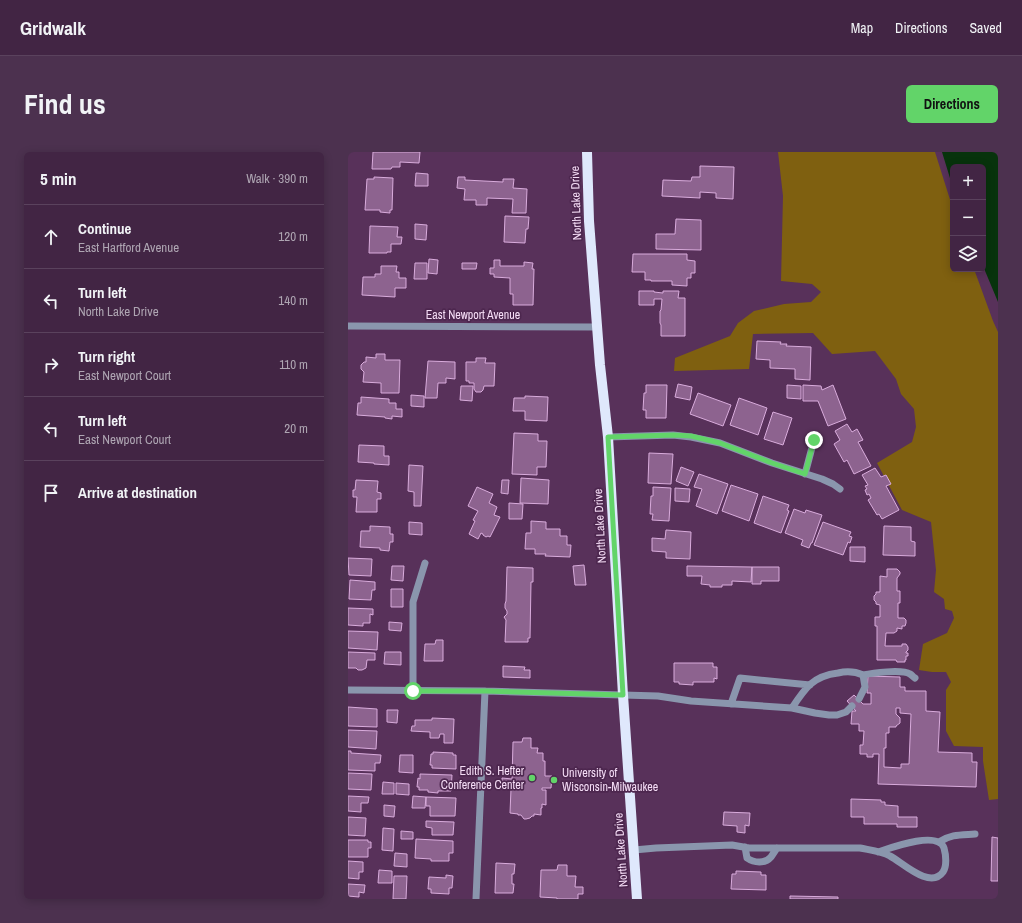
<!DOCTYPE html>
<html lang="en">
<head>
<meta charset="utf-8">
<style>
  body { margin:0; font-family:"Archivo Narrow",sans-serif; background:#4c314f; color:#f1f3f6 }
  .controls { position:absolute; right:12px; top:12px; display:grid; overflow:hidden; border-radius:6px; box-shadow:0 2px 10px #0003 }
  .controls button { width:36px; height:36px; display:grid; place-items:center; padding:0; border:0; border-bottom:1px solid #5a425d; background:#422544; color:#f1f3f6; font:20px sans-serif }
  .stop { position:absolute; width:12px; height:12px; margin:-9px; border:3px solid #62d469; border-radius:50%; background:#fff }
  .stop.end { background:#62d469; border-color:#fff; box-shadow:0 1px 4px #0008 }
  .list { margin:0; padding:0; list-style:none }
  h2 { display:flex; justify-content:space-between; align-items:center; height:52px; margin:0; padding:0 16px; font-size:17px }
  h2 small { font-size:13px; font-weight:400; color:#aea5b2 }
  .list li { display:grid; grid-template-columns:26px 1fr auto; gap:12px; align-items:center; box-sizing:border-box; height:64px; padding:0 16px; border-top:1px solid #5a425d }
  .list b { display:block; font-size:15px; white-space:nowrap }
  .list p { margin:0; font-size:13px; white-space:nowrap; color:#aea5b2 }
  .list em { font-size:13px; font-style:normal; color:#aea5b2 }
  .icon { flex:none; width:22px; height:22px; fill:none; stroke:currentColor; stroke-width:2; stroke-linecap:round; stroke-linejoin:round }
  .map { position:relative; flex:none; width:650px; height:747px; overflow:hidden; border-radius:6px }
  header { display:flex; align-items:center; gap:24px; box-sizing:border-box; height:56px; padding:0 20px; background:#422544; border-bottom:1px solid #5a425d }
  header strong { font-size:19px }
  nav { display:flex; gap:22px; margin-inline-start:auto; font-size:14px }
  .intro { display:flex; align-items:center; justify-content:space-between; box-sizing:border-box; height:96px; padding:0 24px }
  h1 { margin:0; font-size:28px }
  .button { padding:10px 18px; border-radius:6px; background:#62d469; color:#111; font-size:14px; font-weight:700 }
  main { display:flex; gap:24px; padding:0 24px }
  aside { flex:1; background:#422544; border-radius:6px; box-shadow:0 2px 10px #0003 }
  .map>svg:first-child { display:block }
  .green { fill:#7f6010 }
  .water { fill:#07330c }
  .building { fill:#8d638f; stroke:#d9acdc; fill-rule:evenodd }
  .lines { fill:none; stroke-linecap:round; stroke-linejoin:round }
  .minor { stroke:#8a96ad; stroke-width:7 }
  .major { stroke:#dfe8fc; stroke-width:10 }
  .route { stroke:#62d469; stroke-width:5 }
  .poi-dot { fill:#62d469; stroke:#4d274f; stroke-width:1.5 }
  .labels { text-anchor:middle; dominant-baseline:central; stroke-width:3.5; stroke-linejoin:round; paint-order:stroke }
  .street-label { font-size:12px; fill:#f5ddf6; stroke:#4d274f }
  .poi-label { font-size:12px; fill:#f5ddf6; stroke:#4d274f; text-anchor:end }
</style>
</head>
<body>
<header>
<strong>Gridwalk</strong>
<nav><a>Map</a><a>Directions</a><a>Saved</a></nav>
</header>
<div class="intro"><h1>Find us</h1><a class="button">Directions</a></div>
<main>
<aside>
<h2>5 min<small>Walk · 390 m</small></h2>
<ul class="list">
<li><svg class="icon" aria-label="ahead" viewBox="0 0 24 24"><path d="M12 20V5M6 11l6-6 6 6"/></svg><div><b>Continue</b><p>East Hartford Avenue</p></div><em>120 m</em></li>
<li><svg class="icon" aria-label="left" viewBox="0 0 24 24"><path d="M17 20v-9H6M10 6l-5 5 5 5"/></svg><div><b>Turn left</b><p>North Lake Drive</p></div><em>140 m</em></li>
<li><svg class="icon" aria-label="right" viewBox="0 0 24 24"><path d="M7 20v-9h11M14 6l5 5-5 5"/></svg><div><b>Turn right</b><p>East Newport Court</p></div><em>110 m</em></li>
<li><svg class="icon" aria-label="left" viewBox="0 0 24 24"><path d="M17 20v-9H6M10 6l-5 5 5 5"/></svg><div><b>Turn left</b><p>East Newport Court</p></div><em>20 m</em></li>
<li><svg class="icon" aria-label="arrive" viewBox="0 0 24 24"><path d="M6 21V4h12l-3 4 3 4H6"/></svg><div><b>Arrive at destination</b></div></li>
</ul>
</aside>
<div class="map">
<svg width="650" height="747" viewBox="0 0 650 747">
  <rect width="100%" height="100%" fill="#58315a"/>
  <path class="green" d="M430,0H587L605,57V117H626L645,169L650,180V647L641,648L635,609V595L606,594L598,579V538L603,530L598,520H584L571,518L575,492L599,481L606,466L604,459L597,457L596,447L586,440L588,418L583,370L554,358L529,311L564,290L568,275L566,257L553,242L548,227L527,199L484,202L465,181L405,182L401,217L326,219L327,206L382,184L390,171L406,159L436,152L463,150L473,140L464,132L433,129L435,44Z"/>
  <path class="water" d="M594,0H650V150L635,114V15H605V36Z"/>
  <path class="building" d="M25,0H72L71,11L52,10V15H44L43,17H24Z
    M352,14L386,15L385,47L368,46V41L352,40V46L314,44L315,28L343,29L344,25H352Z
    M68,21L80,22V34H67Z
    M26,25L45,26L44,58H42V61L32,60V58H17L19,27H26Z
    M110,25H117V28L155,30V27H166L165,36L179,37L178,61H164L165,47L139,46V53H128V48H116L117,37L109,36Z
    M157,64L181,65L180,77H178L177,91L156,90Z
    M328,67L353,68V98L308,97V82H327Z
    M67,72L79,73L78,88L67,87Z
    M22,74L50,75L49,85H54L53,92H43V100H39V101H21Z
    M285,102H339V108L347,109V121H343V126H339V134L324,133V129H303V128H297V120H284Z
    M81,107L90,108L89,122L80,121Z
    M146,108H152V114H176V110L185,111L184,117H186L185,153H165V142H162V126L146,125V122H142V116H146Z
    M67,111H79V127H66Z
    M114,111H129L128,117H114Z
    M33,114H49L48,120H51V126H58V136H47V145L14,143L15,125H27V122H33Z
    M291,139H306V140L315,141V139H331L330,146H337V184H313V173L312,171V159L313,158L314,147H306V153H291Z
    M409,189L433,190L432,192H439L438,194L463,195L462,228L447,227V217L422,216V208L408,207Z
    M28,202H37V208H52L51,241H33V231L15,230L16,220L13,217V213L16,210H18V205L28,206Z
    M128,206H138L137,211H147L146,234H136L135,238L133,240H128L126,237V231H121V229H118V210H128Z
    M80,209L107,210V227L98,226V231H90L89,246H77Z
    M330,232L344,235L342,248L327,245Z
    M298,233H319L318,266H298V258H295L296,241H298Z
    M439,233L453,234V247L439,246Z
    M455,233L473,234L474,238L485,233L498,267L480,274L470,249H455Z
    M113,234H125L124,249L112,248Z
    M350,241L383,253L375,274L342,262Z
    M63,243L76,244V255L63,254Z
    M177,244L200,245L199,269L177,268V259H165L166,246H177Z
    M13,245L41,247V251H48V257H54V265L44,264V267L37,266V265L9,263L10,251H13Z
    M391,246L419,256L410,283L382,273Z
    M425,260L444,266L435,293L416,287Z
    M499,272L504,280L509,277L515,288L510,290L523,314L506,322L499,308L496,310L486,292L492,288L487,279Z
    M166,281L190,282V289H199L198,315H189V323L164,322Z
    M11,293L36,294V304H41V313L26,312V311L10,310Z
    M301,301L325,302L323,332L300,331Z
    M61,313L75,314L73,354H66V340L60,339Z
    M333,315L346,320L340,334L328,329Z
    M527,316L533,325L538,323L543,332L538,334L551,358L534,367L531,362L529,363L520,348L523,346L521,342L519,343L517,338L519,337L517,334L520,333L514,323Z
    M351,322L380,332L369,362L348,354L354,337L346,335Z
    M173,326L201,328L200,352L172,351Z
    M8,328L30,329L29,340L33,341V347H29V360H8L9,345H5V338H7Z
    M154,328H161L160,342L153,341Z
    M383,333L410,342L401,369L374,359Z
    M129,335L145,342L141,351L149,355L146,363L152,365L142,385L140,384L138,385L135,383V382L133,381L130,387L121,382L127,369L125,368L130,359L120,354Z
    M305,335L323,336L321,369L304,368L305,362H302L303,344H305Z
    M327,336L342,337L341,350L327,349Z
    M415,344L441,353L439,358L441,359L433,381L406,371Z
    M161,351L175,352L174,367H161Z
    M446,357L457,361L458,358L474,363L464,391H463L461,396L453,393L455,388L437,381Z
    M183,369L198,370V377H212V384H219V393H223L222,405L197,404L198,402H187V397H177L178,381H183Z
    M61,370L74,371V383L61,382Z
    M475,370L503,380L501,384L504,385L502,391L500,390L495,403L466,393Z
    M22,374L42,375V382H45V390H42L41,399L32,398V396L12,395L13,379H22Z
    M536,374L563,375V389L567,390V404L535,403Z
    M318,378L343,380L342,407L318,406V400L304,399V386L317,387Z
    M502,395H517V410L502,409Z
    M0,406L24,407L23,424L1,423Z
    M236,413L238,433H227L225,414Z
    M44,414H56L55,429L43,428Z
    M339,414L404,415L403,430L384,429V433H374V435H362V433L353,432L354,424H339Z
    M159,415L185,416V430H183L182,486H180V490H157L158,468L156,465L159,462V459L157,456V452L158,449Z
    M404,415H431V429H413V432H404Z
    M539,417H549L552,420V422L549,426V439H552V451H550V466H556L558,468V471L557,474H554V477L549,476V479L546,481H538L537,494H554V492H558L560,495V498L558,500V501H560V504H558V508H557V510H549L548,508H529V474H527V465H532V453L528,452V450L526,448V444L528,442V440H532V424L539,425Z
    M2,428L27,430V438H24L23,448L1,447Z
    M43,437H55V455H43Z
    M0,456L25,457V463L22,462V471H15V474L0,473Z
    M41,470L54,471L53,479L41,478Z
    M0,479L30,480L29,498L0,496Z
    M88,488H95V509H76L77,492H87Z
    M0,500L27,501V508H19L18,516L14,518H10L8,516H0Z
    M37,500H53V513L36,512Z
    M326,511H365V515H369V527L366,526V530H345V533L331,532V530H326Z
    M155,514L177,515L176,518H182V526L155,525Z
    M520,524L552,525V535H557V539H578V559L592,560L590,600L624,601V610H629L628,635L530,632L531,602H525V605H519V602H512V593H515L516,579H511V572H503L504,559H508L499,549L506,543L515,552H523V541H519ZM548,556H552V561L563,562L561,612H553V616L536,615V596H538V581H541V575H548V574L552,571V566L548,562Z
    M0,555L29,557V575L0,574Z
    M39,558H50L49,571L39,570Z
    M84,566L106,567L105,591H96V582H92L91,586H82V580L63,579L64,574H67V568H84Z
    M0,578L29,579L28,597L0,595Z
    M175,586H183V596H190L189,601H195V609H197V624H204L203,636H194V638H198V653L194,652V656H193V663L186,662V664H184L182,666L178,667H176L173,663H170V662L162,661L163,637H154V626L164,627L165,590H174Z
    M0,599H3V601L33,603L32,611H27V619L0,618Z
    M85,600L105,601V603H108V617L84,616V613H82L83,602H85Z
    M52,603H65V621L51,620Z
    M0,621L24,622L23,638L0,637Z
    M72,622L104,623L103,639H90V641L80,640V638H71V635H69L70,626L72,627Z
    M35,630L46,631V642H34Z
    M48,631L61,632V643L48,642Z
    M0,644L21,645L20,651H13V660L0,659Z
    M65,644L78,645L77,656H64Z
    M78,645L108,646L107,664H82V654H78Z
    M503,647L533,648V650H537V653L550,654V665H569V675H549V672H516V665H503Z
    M36,653L47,654L46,665L36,664Z
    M376,660L402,661L401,674L397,673V681L389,680V674L375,673Z
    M0,665L18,666L17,684L0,683Z
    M78,669L106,670L105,683H84V676L78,675Z
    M35,676L46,677L45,699L34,698Z
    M53,679L65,680V687H53Z
    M644,685L650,686V729H643Z
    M68,687L105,689V701H101V709H83V707L67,706Z
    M0,688H20V690H23V696H20V705H0Z
    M47,701L59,702V715L46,714Z
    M0,709L15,710V720H11V727L0,726Z
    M148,711L167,712L166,722H164V732H166L165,741H147Z
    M210,713H219V724H228L227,735H235V742H230V747H209V746L192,745L193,718H209Z
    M31,718L44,719V731H30Z
    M388,719L413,720V723H418V738L383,737L384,722H388Z
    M98,723L105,724L104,736H101V742L83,741V737H80L81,725L98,726Z
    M46,724H59L58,747H45Z
    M0,732L17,733L16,741L11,740V745L0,744Z
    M442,744L490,745V747H442Z"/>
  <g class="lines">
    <path class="minor" d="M0,174L249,175
      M260,285L325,283L343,285L372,291L424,311L474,327L485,332L492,337
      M457,322L466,288
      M515,523C524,521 554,517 562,522C564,523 565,525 567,526
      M0,538L137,539L310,544L343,549L444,556L467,561L481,563H489L498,560L504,554
      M65,539V450L77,411
      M383,552L392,526L462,533
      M444,556C457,536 465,524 490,521C499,519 506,519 515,523L517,535L511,547
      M591,690C603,682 613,683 627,682
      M397,695L399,706C406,711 417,712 423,705C425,702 427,699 429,696
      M286,698L308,696L384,693L401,696H512C521,698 533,699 542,704C554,710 582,738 595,720C599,714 598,703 596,696C590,678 542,696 530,700
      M128,747L137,539"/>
    <path class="major" d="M239,0L241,69L252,213L260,285L275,543L289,747"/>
  </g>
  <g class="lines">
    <path class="route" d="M65,539H138L275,543L260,285L326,283L343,284L372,291L424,311L457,322L466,288"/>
  </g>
  <g class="poi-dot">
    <circle cx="184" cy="626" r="4"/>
    <circle cx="206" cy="628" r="4"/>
  </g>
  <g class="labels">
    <g class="street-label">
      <text transform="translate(228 51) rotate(-92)">North Lake Drive</text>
      <text x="125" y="163">East Newport Avenue</text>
      <text transform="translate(252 374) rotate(-93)">North Lake Drive</text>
      <text transform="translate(273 698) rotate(-94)">North Lake Drive</text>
    </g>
    <g class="poi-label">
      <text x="176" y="619">Edith S. Hefter<tspan x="176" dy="14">Conference Center</tspan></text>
      <text x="214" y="621" text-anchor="start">University of<tspan x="214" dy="14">Wisconsin-Milwaukee</tspan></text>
    </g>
  </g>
</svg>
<div class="controls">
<button>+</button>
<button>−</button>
<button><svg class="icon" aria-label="layers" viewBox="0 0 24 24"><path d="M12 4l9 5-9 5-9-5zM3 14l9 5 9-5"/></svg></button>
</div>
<div class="stop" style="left:65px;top:539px"></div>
<div class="stop end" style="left:466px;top:288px"></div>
</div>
</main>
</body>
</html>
